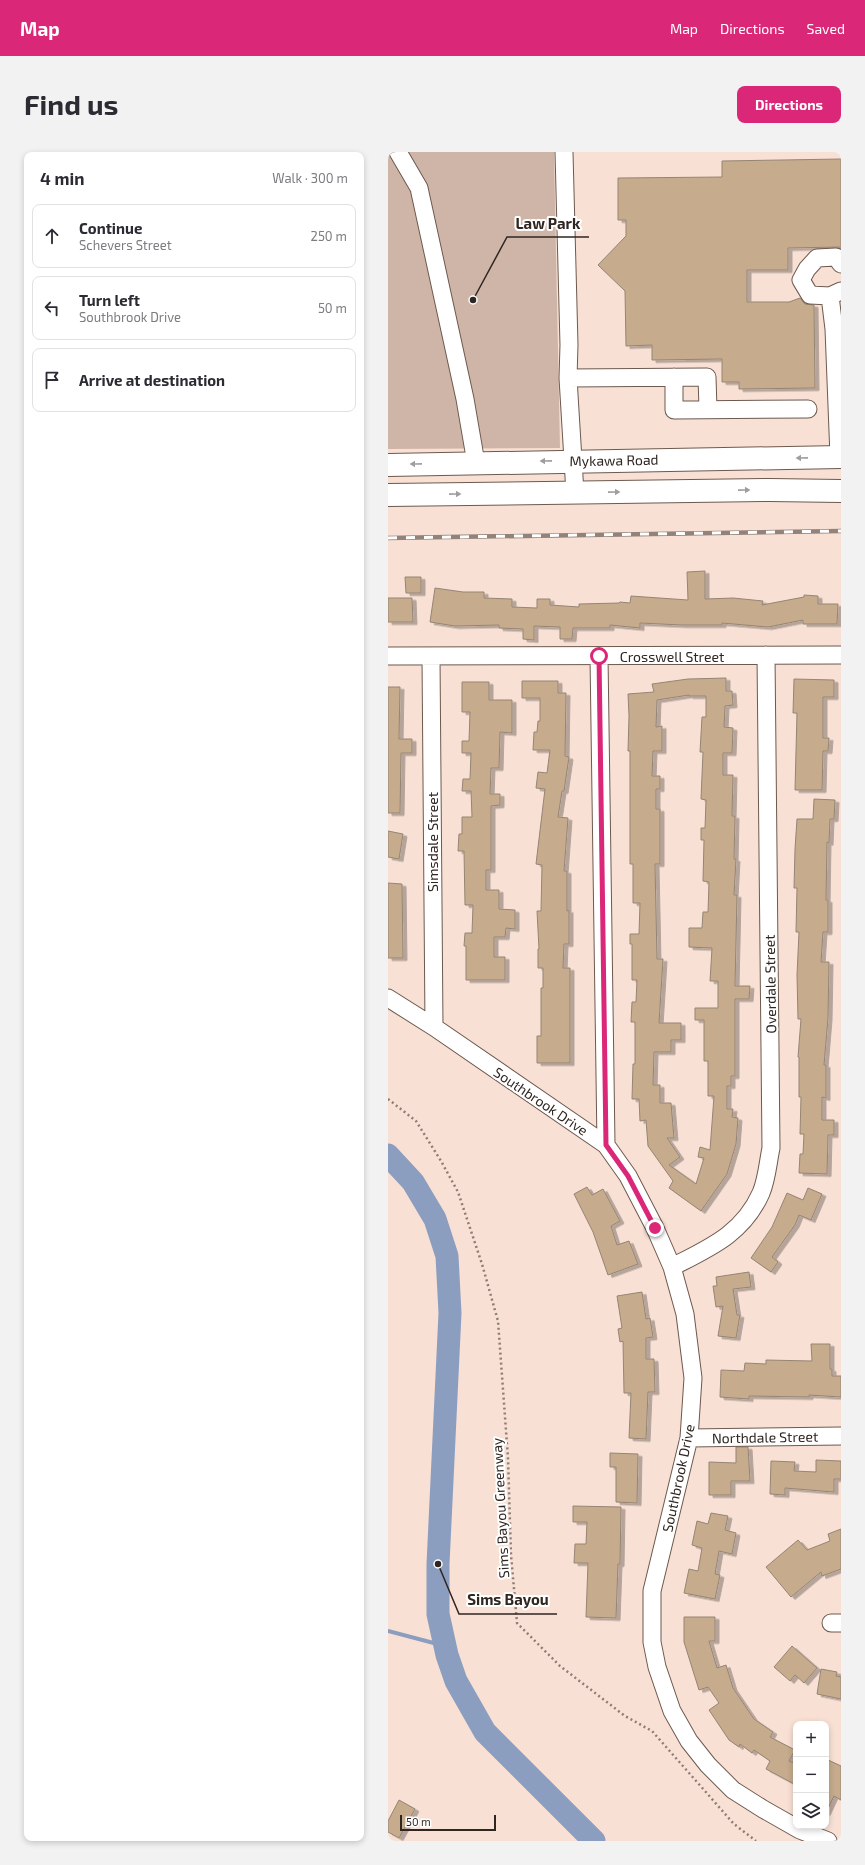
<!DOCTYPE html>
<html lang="en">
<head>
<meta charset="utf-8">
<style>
  body { margin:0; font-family:"Exo 2",sans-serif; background:#f2f2f3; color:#2b2b33 }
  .controls { position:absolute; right:12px; bottom:12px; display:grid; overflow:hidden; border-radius:8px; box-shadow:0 2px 6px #0003 }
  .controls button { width:36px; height:36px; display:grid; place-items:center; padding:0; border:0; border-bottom:1px solid #e1e1e2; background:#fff; color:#2b2b33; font:20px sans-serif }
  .scale { position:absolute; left:12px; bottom:10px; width:96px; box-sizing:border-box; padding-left:4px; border:2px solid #2f2622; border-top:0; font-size:11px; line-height:14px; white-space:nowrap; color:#2f2622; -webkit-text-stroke:3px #fff; paint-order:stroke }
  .stop { position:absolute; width:12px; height:12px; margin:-9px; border:3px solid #db2777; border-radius:50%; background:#fff }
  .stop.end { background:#db2777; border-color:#fff; box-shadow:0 1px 4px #0008 }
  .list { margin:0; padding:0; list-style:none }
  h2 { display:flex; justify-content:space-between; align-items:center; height:52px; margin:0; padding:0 16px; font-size:17px }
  h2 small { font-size:13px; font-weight:400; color:#7c7c81 }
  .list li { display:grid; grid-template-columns:26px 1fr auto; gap:12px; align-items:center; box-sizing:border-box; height:64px; margin:0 8px 8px; padding:0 8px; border:1px solid #e1e1e2; border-radius:8px }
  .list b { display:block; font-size:15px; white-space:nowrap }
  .list p { margin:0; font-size:13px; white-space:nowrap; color:#7c7c81 }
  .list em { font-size:13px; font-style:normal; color:#7c7c81 }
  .icon { flex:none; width:22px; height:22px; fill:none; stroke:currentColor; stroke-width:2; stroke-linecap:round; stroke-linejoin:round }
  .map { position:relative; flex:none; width:453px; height:1689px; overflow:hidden; border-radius:8px }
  header { display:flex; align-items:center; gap:24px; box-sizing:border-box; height:56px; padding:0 20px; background:#db2777; color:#fff }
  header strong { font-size:19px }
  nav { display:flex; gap:22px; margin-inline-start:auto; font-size:14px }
  .intro { display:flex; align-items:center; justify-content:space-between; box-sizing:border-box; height:96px; padding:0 24px }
  h1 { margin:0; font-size:28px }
  .button { padding:10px 18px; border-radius:8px; background:#db2777; color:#fff; font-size:14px; font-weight:700 }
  main { display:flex; gap:24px; padding:0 24px }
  aside { flex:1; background:#fff; border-radius:8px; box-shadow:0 2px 6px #0003 }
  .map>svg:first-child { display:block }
  .green { fill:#cfb5a8 }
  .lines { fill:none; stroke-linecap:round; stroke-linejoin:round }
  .stream { stroke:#8c9ebf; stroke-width:4 }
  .river { stroke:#8c9ebf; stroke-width:23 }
  .building { fill:#c6ab8d; stroke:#958574; fill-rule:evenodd; filter:url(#shadow) }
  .minor-casing { stroke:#6d594f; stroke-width:19 }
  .major-casing { stroke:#6d594f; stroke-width:24 }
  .path { stroke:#8e7d76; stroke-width:2.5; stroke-dasharray:2 3; stroke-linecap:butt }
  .minor { stroke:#fff; stroke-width:17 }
  .major { stroke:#fff; stroke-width:22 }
  .rail-casing { stroke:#92827a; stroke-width:4.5 }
  .rail { stroke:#fff; stroke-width:3; stroke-dasharray:9; stroke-linecap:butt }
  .oneway { fill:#a19d9c }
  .route { stroke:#db2777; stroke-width:5 }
  .labels { text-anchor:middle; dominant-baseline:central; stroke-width:4; stroke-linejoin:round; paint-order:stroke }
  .street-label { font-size:14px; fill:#2f2622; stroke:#fff }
  .leader { fill:none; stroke:#2f2622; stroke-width:1.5 }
  .callout-dot { fill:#2f2622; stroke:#fff; stroke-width:1.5 }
  .callout-label { font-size:15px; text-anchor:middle; font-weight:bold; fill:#2f2622; stroke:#fff; stroke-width:4; stroke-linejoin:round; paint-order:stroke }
</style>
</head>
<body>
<header>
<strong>Map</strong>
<nav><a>Map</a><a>Directions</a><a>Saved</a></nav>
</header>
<div class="intro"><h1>Find us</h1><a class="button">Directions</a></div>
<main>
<aside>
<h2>4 min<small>Walk · 300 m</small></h2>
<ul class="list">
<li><svg class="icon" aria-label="ahead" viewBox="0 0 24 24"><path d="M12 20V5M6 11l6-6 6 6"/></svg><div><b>Continue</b><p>Schevers Street</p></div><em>250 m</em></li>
<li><svg class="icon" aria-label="left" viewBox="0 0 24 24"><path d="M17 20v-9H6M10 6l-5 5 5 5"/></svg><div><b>Turn left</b><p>Southbrook Drive</p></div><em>50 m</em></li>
<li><svg class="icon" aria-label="arrive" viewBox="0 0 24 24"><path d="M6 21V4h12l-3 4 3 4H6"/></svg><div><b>Arrive at destination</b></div></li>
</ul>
</aside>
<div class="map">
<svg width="453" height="1689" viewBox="0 0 453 1689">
  <defs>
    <filter id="shadow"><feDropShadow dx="4" dy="2.5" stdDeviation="0" flood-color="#0004"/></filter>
  </defs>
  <rect width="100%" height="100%" fill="#f8e0d4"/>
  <path class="green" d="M0,0H166L172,296L0,297Z"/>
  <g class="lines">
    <path class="stream" d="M0,1479L57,1494"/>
    <path class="river" d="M0,1003L25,1030L47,1067L59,1104L62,1161L50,1412V1462L59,1503L68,1529L97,1580L206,1689"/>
  </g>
  <path class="building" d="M453,7V95L400,96V118H359V150H401L412,146L417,152L426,153L427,236L351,237V230H334V207L264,208V193L238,194L237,139L210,113L238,84V68H230V26L334,25V9Z
    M317,419V447L345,446L375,449L374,453L416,445V443L430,444V452H450L449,472H415V468L380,475L334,471V473H294L252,471V476L222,473V476H185L184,487H172V475L146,474V488L135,487V477L111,476V473L67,474L42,470L47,436L75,440H96V446L124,447V455L149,456V447H162V453L191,455V452L231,451L232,450L242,451L243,444L300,448L299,420Z
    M17,425H33V441H18Z
    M0,446H24L25,470H0Z
    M338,526V539H344L345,553L337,554L336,575L345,576L344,601H335V623H345L344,664H347L346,707H348L346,743H349L347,834H362L361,847H347V924H343V934H339V957H345L344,965L350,966L348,992L339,1022L313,1059L281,1036L285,1029L260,994L258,968L252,969L251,947H244L245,912H247V870H243L244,850H248L249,828H244V792H242V782H251L252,751H245V712H242V599H240L241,564L240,542L266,540L264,532L300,527ZM301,543V544H318V565H314L312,600H315L313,647L318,648L317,676H313V688H316L315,729L321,730L320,760H315L314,776H301V795L324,796L322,829H330V856H307V868H316V909H320V944H326L322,998L312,995L310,1005L316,1006L308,1032L281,1013L292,1005L279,986H286L283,951H272V933H265L266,900H283V888H293V871H271L275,807H269L267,712H272V657H268V637H272V624H264L265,599H274V574L268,575L269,548Z
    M406,527L446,528V545H435V586H441L440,599H435L434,638H407L409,561H405Z
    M134,529H170V541H178L177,604L181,605L176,639H174L170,665L180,666L176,719H179V759L181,758V792H176L175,816H182V911H149V884H153V836H155V816H150V797H151L149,759H153L154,713L148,712L157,637L148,636L150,620L159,621L162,598H145L146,580H149L150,569H152V546H134Z
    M74,530H101V548H124V581L112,580L111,616H103L102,642H112V653L103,654V718H98V738H111V757L127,758V777L118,776L117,785H106V805H117V828H78V794H76L77,781H84L85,753H77L76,699H70L71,682H74V665H84L83,639H74L75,627H82L83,601H74V589H81L82,560H74Z
    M0,535H12L11,587H24V601H13L12,661H0Z
    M426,647L447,648L446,667H442L441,691L439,690L438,748H440V780H435L433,810H441L440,866L436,913H438V946L434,945V968H446V983H440L439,1022L411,1021L412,1002H415L416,982H412L413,945H411V905H410L413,867H410L409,823L411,780H408L409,736H406L407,697L409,667H425Z
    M0,679L15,682L11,707L0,705Z
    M0,731L14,732L15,806H0Z
    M199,1035L204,1043L215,1037L232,1069L223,1074L229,1093L241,1089L250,1112L220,1123L205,1080L186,1042Z
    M420,1036L434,1042L423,1068L411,1063L407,1073L384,1105L390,1110L383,1120L363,1106L384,1075L399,1041L415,1048Z
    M361,1120L363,1135L345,1137L349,1163H352L348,1186L330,1184L335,1154L328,1155L325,1134H329L328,1125Z
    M254,1140L258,1167L262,1166L265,1185L258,1186V1207H266L267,1240H260L258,1287L241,1286L243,1241H236L235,1189L232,1190L230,1177L234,1176L229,1144Z
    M423,1192H442V1217H444V1224H453V1245L421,1243V1245L361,1244V1247L332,1245L333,1218L356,1219L357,1211L378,1212V1208L424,1209Z
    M348,1295H360L362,1329H343V1343H321V1310L348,1311Z
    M222,1301L250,1302L249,1351L228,1350V1315H222Z
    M428,1308L453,1309V1327H446V1340L397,1336V1343L382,1342L383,1309L407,1310L406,1319L428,1320Z
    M185,1354L233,1355L232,1412H230L228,1466L198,1465L200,1411H186L187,1392H198L199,1370H185Z
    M323,1361L340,1364L337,1378L348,1381L344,1402L331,1399L327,1422L332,1423L327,1447L296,1441L301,1417L310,1419L314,1396L304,1393L309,1369L320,1372Z
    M453,1377V1417L434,1424L433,1420L403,1445L378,1415L410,1388L419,1398L442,1389L440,1382Z
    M296,1465H327V1489H321L329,1516L338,1513L345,1536L366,1567L385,1580L382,1585L407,1598L401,1609L408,1612V1633L378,1617L382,1609L366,1598L364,1601L352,1592L351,1595L341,1588L321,1558L331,1551L320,1535L311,1538L296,1490Z
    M404,1494L429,1516L416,1531L407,1523L402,1529L386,1515Z
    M433,1517L449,1520L448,1524L453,1525V1547L429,1542Z
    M438,1607L453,1614V1648L446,1644L438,1661Z
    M11,1648L27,1657L11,1686L0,1680V1669Z"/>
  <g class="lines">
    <defs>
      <path id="minor" d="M10,0L31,36L77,247L88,311
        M176,0L181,193L180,226L187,341
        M442,144L422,143L413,128L419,117L429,106L448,105L453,112
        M286,225V258L420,257
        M180,226L319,225L320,257
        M451,305L446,177L442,144L453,139
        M0,504L453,503
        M211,504L218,993
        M43,505L46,875
        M0,846L46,875L218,993L240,1024L267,1076L284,1115L297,1162L305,1226L301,1286L264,1439V1490L269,1515L284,1559L301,1589L320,1613L345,1638L375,1657L412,1678L440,1689
        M284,1115C321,1096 355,1082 373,1041C379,1027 380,1010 383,996L378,503
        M301,1286L453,1284
        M443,1471H453"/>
      <path id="major" d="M0,313L453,305
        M0,343L382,338L453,339"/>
    </defs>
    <use href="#minor" class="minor-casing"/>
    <use href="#major" class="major-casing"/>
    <path class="path" d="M0,947L28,969L53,1009L70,1040L94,1112L110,1169L120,1306L123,1403L129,1471L172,1514L237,1564L264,1579L346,1672L368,1689"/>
    <use href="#minor" class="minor"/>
    <use href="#major" class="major"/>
    <defs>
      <path id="rail" d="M0,386L453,379"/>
    </defs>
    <use href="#rail" class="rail-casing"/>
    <use href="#rail" class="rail"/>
  </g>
  <defs><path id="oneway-solid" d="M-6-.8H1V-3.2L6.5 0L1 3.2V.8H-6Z"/></defs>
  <g class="oneway">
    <use href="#oneway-solid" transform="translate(414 306) rotate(179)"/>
    <use href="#oneway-solid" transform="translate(158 309) rotate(179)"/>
    <use href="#oneway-solid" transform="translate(28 312) rotate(179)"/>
    <use href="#oneway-solid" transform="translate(356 338) rotate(-1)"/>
    <use href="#oneway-solid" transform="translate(226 340) rotate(-1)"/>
    <use href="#oneway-solid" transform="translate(67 342) rotate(-1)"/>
  </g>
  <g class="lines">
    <path class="route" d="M211,504L218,993L240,1024L267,1076"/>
  </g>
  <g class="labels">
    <g class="street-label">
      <text transform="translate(226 308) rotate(-1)">Mykawa Road</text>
      <text x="284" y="504">Crosswell Street</text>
      <text transform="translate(44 690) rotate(-90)">Simsdale Street</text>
      <text transform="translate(382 832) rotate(-91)">Overdale Street</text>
      <text transform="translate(153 949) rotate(34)">Southbrook Drive</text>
      <text transform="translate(377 1285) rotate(-1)">Northdale Street</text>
      <text transform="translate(290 1326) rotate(-78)">Southbrook Drive</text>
      <text transform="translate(112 1356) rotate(-93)">Sims Bayou Greenway</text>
    </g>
  </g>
  <path class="leader" d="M85 148L119 85H201M50 1412L71 1462H169"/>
  <g class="callout-dot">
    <circle cx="85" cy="148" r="4"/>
    <circle cx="50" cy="1412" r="4"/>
  </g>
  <g class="callout-label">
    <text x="160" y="77">Law Park</text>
    <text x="120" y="1453">Sims Bayou</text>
  </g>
</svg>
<div class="controls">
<button>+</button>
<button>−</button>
<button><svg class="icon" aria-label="layers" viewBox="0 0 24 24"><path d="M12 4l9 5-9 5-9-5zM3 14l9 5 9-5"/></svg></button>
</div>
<div class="scale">50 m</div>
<div class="stop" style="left:211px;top:504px"></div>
<div class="stop end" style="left:267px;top:1076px"></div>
</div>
</main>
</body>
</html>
